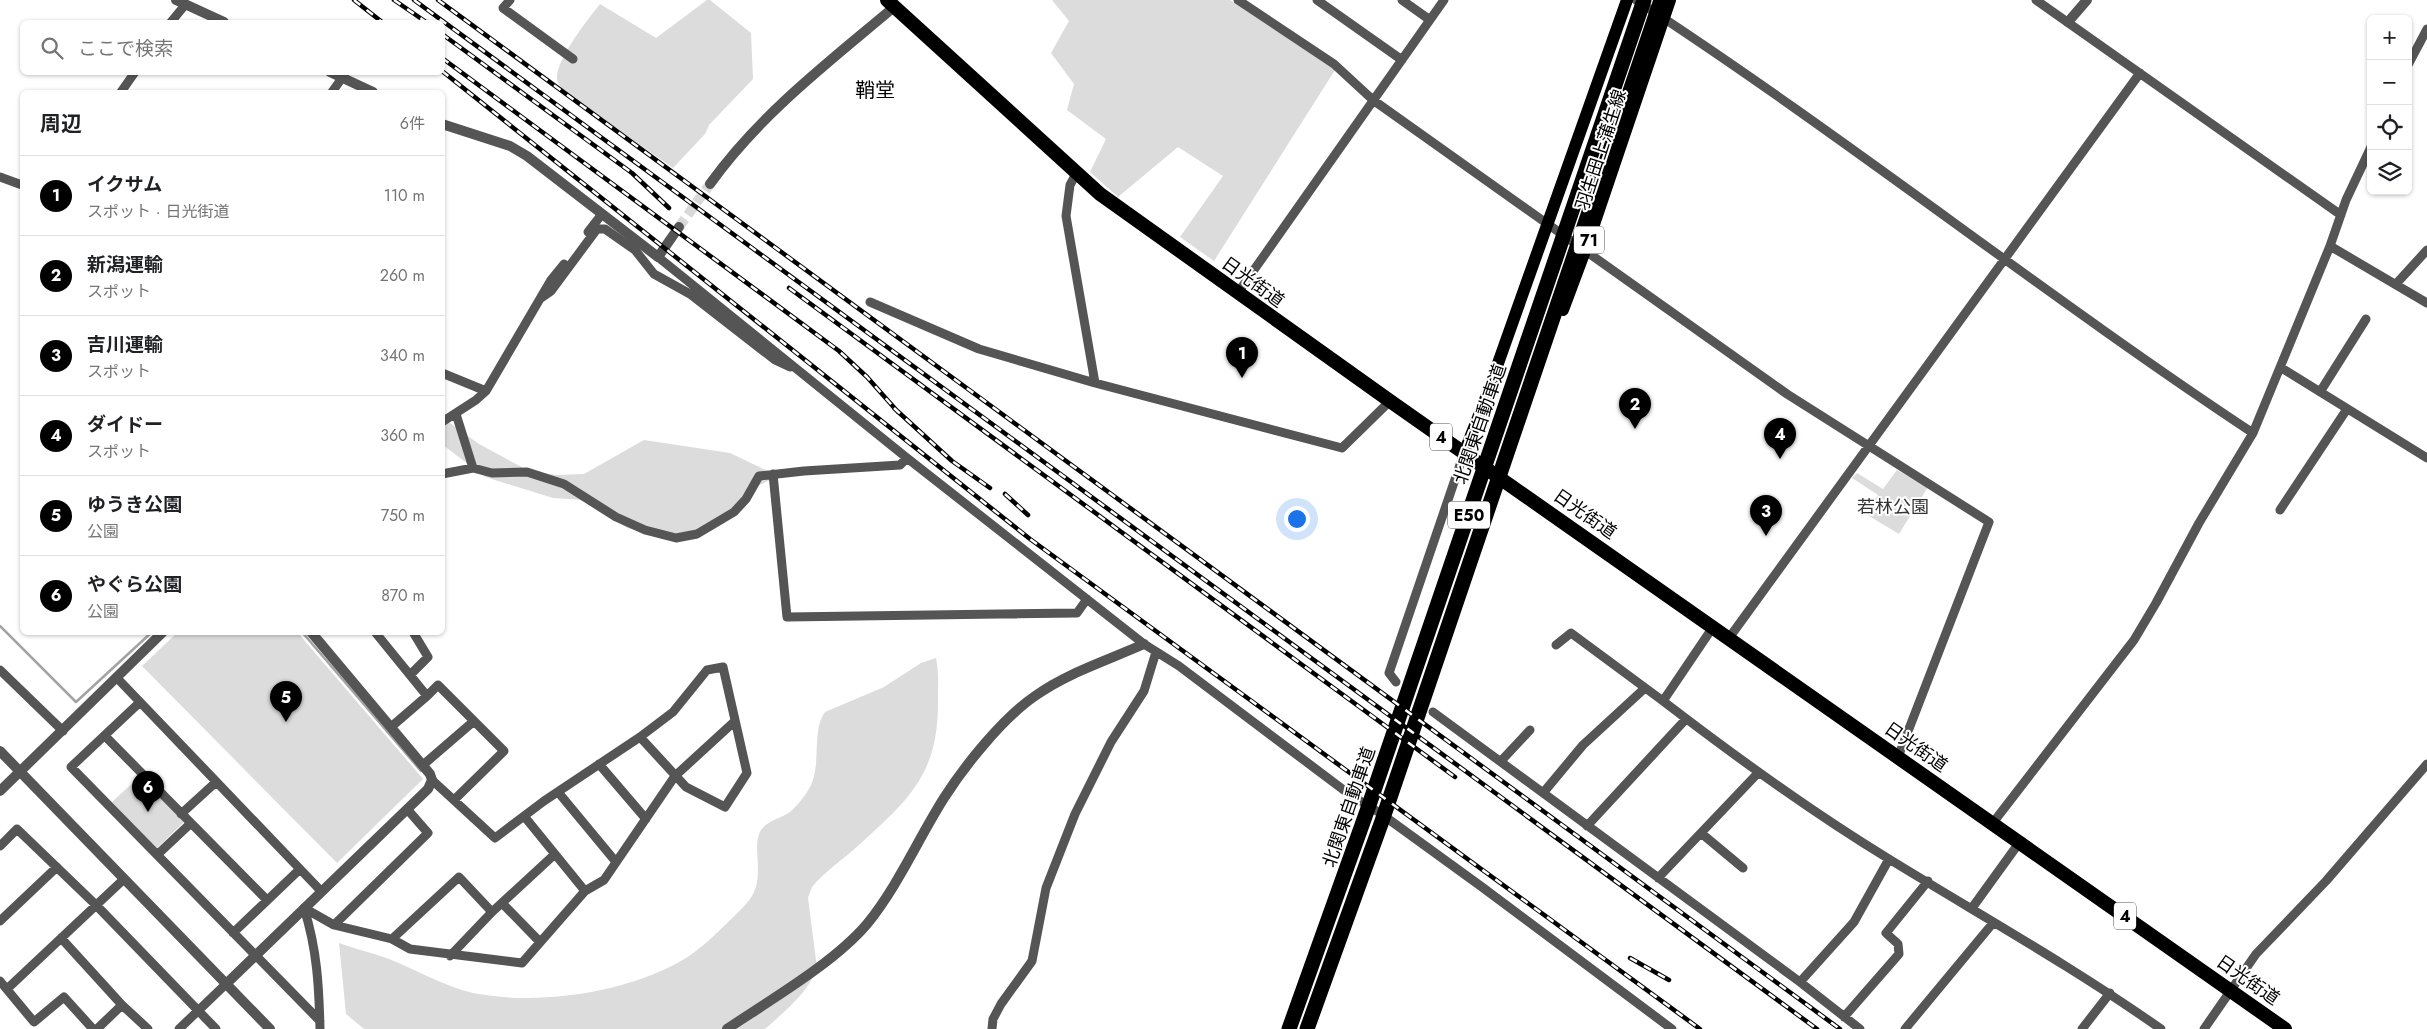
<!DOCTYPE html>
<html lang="ja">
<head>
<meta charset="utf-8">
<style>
  body { margin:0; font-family:Jost,"Noto Sans JP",sans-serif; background:#f6f6f6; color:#202124 }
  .controls { position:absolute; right:15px; top:15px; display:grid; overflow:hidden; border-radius:8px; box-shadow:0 1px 4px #0004 }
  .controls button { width:45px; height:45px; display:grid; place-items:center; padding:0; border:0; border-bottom:1px solid #e0e0e0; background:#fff; color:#202124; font:25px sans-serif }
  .you { position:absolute; left:1296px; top:518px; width:18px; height:18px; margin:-12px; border:4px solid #fff; border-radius:50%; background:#1a73e8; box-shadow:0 0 0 8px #1a73e833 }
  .badge { display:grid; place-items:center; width:32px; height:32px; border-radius:50%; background:#000; color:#fff; font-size:16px; font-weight:700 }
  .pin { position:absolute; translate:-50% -41px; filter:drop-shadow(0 1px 2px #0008) }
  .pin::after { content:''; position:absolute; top:26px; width:18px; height:15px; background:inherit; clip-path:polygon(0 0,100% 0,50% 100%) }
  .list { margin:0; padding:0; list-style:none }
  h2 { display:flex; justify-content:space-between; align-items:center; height:65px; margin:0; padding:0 20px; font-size:21px }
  h2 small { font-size:16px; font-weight:400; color:#757577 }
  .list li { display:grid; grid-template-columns:32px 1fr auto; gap:15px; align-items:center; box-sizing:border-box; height:80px; padding:0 20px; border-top:1px solid #e0e0e0 }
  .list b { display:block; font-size:19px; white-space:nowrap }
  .list p { margin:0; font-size:16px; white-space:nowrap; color:#757577 }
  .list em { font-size:16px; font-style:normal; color:#757577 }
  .icon { flex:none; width:28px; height:28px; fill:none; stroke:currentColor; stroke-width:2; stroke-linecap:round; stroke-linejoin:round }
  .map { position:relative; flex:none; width:2427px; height:1029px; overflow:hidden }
  .search { position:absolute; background:#fff; box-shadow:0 1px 4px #0004; left:20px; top:20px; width:425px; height:55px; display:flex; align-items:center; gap:12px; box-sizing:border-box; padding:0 18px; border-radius:8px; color:#757577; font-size:19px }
  .panel { position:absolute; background:#fff; box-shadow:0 1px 4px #0004; left:20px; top:90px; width:425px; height:545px; border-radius:8px }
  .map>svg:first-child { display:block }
  .green { fill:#dcdcdc }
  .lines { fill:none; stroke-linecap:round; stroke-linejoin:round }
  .stream { stroke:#a3a3a3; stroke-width:2.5 }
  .tertiary-tunnel { stroke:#d9d9d9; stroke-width:10; stroke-dasharray:10 5; stroke-linecap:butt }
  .minor { stroke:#555; stroke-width:9 }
  .tertiary { stroke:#555; stroke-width:10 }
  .primary { stroke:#000; stroke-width:12 }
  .trunk { stroke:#000; stroke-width:14 }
  .motorway { stroke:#000; stroke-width:15 }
  .rail-casing { stroke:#000; stroke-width:4.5 }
  .rail { stroke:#fff; stroke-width:2.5; stroke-dasharray:8; stroke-linecap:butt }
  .labels { text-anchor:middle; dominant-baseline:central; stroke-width:4; stroke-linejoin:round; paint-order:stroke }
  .shield { fill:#fff; stroke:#4c4c4c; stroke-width:1 }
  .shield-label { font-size:16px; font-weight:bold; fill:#000 }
  .street-label { font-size:18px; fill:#000; stroke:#fff }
  .park-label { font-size:18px; fill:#333; stroke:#fff }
  .quarter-label { font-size:20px; fill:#000; stroke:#fff }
</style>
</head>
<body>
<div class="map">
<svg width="2427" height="1029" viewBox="0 0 2427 1029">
  <rect width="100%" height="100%" fill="#fff"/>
  <path class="green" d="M707,0H710L751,33L753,79L709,125L705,134L673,168L568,95C565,92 560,87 558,83C550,66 589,18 600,4L656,38Z
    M1052,0H1230L1335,70L1214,261L1180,237L1223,176L1178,147L1118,197L1090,172L1106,139L1067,110L1074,84L1051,53L1069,21Z
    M443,418L479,444L529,471L556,475L584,474L644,440L730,453L778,476L756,487L708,530L680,534L656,535L627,528L584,500L553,498L485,477L443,445Z
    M1897,470L1928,487L1899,534L1864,513L1878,495L1852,478L1857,473L1883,489Z
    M177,633H298L423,779L337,863L142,666Z
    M936,658C939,672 938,685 938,699C939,772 911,798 860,844C844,859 826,870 812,887L808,898L817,968C809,992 784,1012 765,1029H364L346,1014L339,943C355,949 373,953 389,959C417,970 443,986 473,993C538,1006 629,993 686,958C700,949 714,936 726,924C735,915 745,907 752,896C765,874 751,846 761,830C767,821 781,818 790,812C796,807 803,798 807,792C824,768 810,733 825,712L884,687L921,663Z
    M139,777L184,822L156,849L112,802Z"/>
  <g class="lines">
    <path class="stream" d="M0,626L76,702L152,632
      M302,632L421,771"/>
    <path class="tertiary-tunnel" d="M679,227L710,184"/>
    <path class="minor" d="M510,0L503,8L573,59
      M1238,0L1334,64L1373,100L1787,394L1989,522L1898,757
      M1317,0L1402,60
      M1402,0L1430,20
      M1636,0C1846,137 2043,294 2253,433
      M2036,0L2341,215
      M171,22L185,5
      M2408,65L2427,29
      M121,92L135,72
      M332,92L342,78
      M1076,174L1070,185L1066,216L1095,383
      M0,177L22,185
      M588,232L602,214
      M2330,246L2427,303
      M658,257L907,458L1144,644L1179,666L1349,794L1380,813L1482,887L1672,1029
      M2396,284L2427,250
      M1237,294L1444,0
      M541,298L551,291L597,229H605L635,250L654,274L690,294L775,360L790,367
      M870,302L979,349L1095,383L1342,448L1390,401
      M2280,367L2427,458
      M442,373L486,391
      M2320,392L2366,319
      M456,414L473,468
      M442,422L476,400L486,391L551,280L564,264
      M442,474L473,468L492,473L527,472L564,484L616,517L645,530L676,538L697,534L734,512L746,499L759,476L804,471L900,465L907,458
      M773,474L787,617L1077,613L1087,599
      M2280,510L2347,409
      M1713,627L1663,701C1736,757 1810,811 1889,859C1980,915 2073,967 2161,1029
      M375,632L427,696L438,685L504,751L454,800
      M1729,638L2140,73
      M1556,645L1571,633L1663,701
      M0,670L63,731
      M410,675L428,657L413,632
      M117,678L321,891
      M1396,682L1389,673L1464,453
      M139,703L71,767L320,1021
      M1433,712L1800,982L1860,1029
      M391,727L427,696
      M105,736L267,900
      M1501,761L1530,730
      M599,764L646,819
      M423,765L474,721
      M432,780L495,838L544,801L640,737L673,712L707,670L723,667L747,773L725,807L686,787L640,737
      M558,792L616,862
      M1543,793L1583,745L1645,688
      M181,814L215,783
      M524,816L585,891
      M1992,824L2134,640L2156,603L2199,523L2253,433L2330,246L2346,200L2371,147
      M1587,826L1686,719
      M1701,833L1743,868
      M0,846L17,829L96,905L216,1029
      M157,855L191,823
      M1658,878L1758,773
      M502,903L540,942
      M304,908L334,925L392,939L410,949L522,963L585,891L604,880L675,776L735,721
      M304,908C317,949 319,986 320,1029
      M1972,908L2019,843
      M0,921L57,867
      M334,925L428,833L407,809
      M233,933L300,869
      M61,938L122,1005
      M392,939L459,877L492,912L555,854
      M450,956L492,912
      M0,981L34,1022L64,997L93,1029
      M1800,982L1854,922L1889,859
      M7,989L124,879
      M1844,1017L1899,954L1898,944L1886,933L1928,881
      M97,1029L122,1005L148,1029
      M179,1029L226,984
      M992,1029L993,1019L1001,1004L1032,961L1046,888L1075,814L1111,742L1144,691L1156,652
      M1905,1029L1993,923
      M2082,1029L2110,993
      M2204,1029L2256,954L2326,881L2427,764"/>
    <path class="tertiary" d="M176,0L224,22
      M2068,22L2087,0
      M330,72L373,92
      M442,124L510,146L527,156L658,257L679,227
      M710,184C760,114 829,62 894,7
      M0,751L270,1029
      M0,791L163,632
      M226,984L428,789L432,780L430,774L311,632
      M727,1029C770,1000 834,963 867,924C898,886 918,839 944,798C965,765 1003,718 1035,696C1067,673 1108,660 1144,644"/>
    <path class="primary" d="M1563,310L1585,251L1670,0
      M1464,453L1485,400L1627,0"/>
    <path class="trunk" d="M887,0L1100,194L1390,401L2285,1029"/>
    <path class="motorway" d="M1289,1029L1367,811L1644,0
      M1307,1029L1382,821L1661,0"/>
    <defs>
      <path id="rail" d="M354,0L382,22
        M394,0L426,22
        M414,0L1817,1029
        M438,0L1840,1029
        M442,34L632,173L669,208
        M442,58L839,351L867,377L898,412
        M442,71L1030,539L1700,1029
        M789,288L1455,777
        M894,408L952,461L990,488
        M1005,494L1028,515
        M1630,958L1669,980"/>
    </defs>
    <use href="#rail" class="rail-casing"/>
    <use href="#rail" class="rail"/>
  </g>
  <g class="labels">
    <g class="shield">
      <rect x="1574" y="226.5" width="30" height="27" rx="4"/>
      <rect x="1430" y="423.5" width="22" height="27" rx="4"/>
      <rect x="1448" y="501.5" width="42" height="27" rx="4"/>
      <rect x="2114" y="902.5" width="22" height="27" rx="4"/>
    </g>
    <g class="shield-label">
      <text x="1589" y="240">71</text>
      <text x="1441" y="437">4</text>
      <text x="1469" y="515">E50</text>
      <text x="2125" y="916">4</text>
    </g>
    <g class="street-label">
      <text transform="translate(1601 150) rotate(-72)">羽生田上蒲生線</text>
      <text transform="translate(1253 282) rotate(36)">日光街道</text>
      <text transform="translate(1480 424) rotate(-71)">北関東自動車道</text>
      <text transform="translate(1585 514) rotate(35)">日光街道</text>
      <text transform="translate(1916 747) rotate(35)">日光街道</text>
      <text transform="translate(1349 807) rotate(-71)">北関東自動車道</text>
      <text transform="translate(2248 980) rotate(35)">日光街道</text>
    </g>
    <g class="park-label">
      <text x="1893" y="507">若林公園</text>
    </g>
    <g class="quarter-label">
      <text x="875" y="90">鞘堂</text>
    </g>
  </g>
</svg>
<div class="controls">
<button>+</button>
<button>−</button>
<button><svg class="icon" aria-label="locate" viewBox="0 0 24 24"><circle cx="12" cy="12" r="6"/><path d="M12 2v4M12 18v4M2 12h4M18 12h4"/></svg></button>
<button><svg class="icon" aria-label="layers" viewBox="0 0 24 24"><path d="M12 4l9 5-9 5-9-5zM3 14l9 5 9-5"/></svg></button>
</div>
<div class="you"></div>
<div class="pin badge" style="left:1242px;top:378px">1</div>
<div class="pin badge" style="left:1635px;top:429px">2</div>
<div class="pin badge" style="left:1766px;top:536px">3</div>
<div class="pin badge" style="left:1780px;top:459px">4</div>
<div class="pin badge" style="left:286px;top:722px">5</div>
<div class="pin badge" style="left:148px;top:812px">6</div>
<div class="search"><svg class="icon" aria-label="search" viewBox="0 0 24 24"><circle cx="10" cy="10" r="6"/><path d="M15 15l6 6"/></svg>ここで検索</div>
<section class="panel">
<h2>周辺<small>6件</small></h2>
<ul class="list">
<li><span class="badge">1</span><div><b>イクサム</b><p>スポット · 日光街道</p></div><em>110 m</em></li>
<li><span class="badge">2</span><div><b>新潟運輸</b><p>スポット</p></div><em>260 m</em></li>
<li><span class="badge">3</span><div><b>吉川運輸</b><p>スポット</p></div><em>340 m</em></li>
<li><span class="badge">4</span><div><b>ダイドー</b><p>スポット</p></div><em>360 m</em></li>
<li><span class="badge">5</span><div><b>ゆうき公園</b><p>公園</p></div><em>750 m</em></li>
<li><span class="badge">6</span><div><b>やぐら公園</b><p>公園</p></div><em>870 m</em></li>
</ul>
</section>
</div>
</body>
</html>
